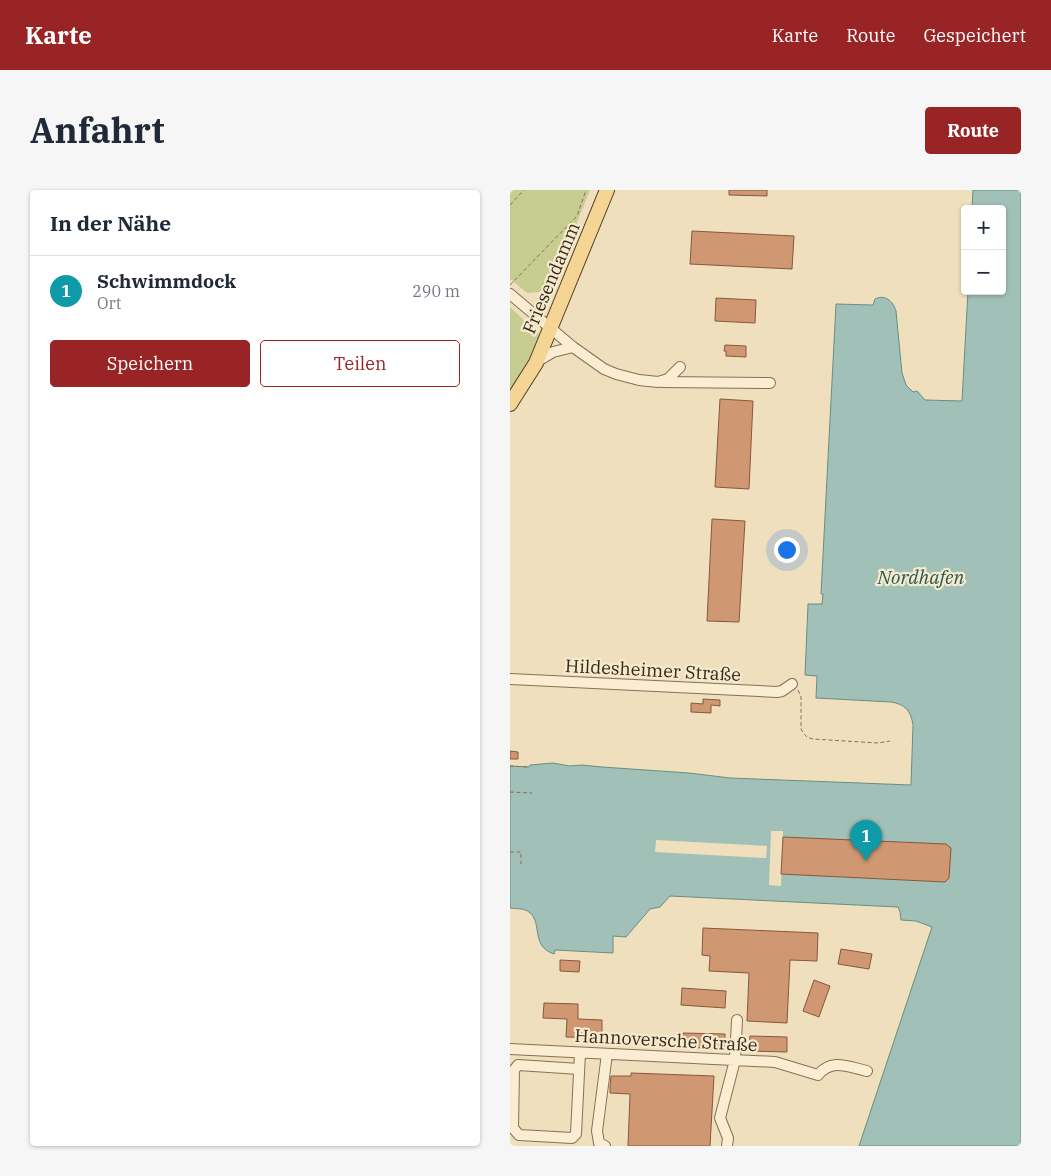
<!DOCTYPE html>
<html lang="de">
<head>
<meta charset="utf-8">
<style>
  body { margin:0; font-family:"IBM Plex Serif",serif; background:#f6f6f7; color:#1f2937 }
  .controls { position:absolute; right:15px; top:15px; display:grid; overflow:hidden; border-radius:5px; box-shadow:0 1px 4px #0004 }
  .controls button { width:45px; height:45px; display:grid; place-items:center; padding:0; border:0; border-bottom:1px solid #e0e1e3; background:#fff; color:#1f2937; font:25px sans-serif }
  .you { position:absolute; left:276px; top:359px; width:18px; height:18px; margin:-12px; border:4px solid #fff; border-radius:50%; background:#1a73e8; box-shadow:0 0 0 8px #1a73e833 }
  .badge { display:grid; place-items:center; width:32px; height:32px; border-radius:50%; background:#992426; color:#fff; font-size:16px; font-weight:700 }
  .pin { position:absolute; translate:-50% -41px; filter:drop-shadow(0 1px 2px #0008) }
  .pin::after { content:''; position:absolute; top:26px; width:18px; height:15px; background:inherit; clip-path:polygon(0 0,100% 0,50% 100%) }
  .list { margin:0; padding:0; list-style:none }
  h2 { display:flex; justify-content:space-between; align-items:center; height:65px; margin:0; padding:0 20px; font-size:21px }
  h2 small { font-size:16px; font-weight:400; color:#747a83 }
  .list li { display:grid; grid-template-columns:32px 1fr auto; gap:15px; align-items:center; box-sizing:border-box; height:70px; padding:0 20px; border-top:1px solid #e0e1e3 }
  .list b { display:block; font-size:19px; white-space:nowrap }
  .list p { margin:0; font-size:16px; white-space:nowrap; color:#747a83 }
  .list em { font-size:16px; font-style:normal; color:#747a83 }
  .actions { display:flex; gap:10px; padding:15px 20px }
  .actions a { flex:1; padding:11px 0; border:1px solid #992426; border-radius:5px; text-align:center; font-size:18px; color:#992426 }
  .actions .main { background:#992426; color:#fff }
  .map { position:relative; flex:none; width:511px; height:956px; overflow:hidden; border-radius:5px }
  header { display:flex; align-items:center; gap:30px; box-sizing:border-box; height:70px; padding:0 25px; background:#992426; color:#fff }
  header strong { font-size:24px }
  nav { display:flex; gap:28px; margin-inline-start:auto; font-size:18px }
  .intro { display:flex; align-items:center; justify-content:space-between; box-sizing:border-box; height:120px; padding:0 30px }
  h1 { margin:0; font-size:35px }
  .button { padding:12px 22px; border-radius:5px; background:#992426; color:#fff; font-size:18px; font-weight:700 }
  main { display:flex; gap:30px; padding:0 30px }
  aside { flex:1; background:#fff; border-radius:5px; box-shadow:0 1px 4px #0004 }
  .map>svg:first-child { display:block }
  .green { fill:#c7cd91 }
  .water { fill:#a1c0b7; stroke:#688e84 }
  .pier { fill:#efdfbd }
  .building { fill:#cf9772; stroke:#88583b }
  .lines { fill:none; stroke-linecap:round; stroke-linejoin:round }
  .minor-casing { stroke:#887056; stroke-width:12 }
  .major-casing { stroke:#553e2b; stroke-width:16 }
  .path { stroke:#887056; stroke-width:1; stroke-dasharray:4 2.5; stroke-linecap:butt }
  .minor { stroke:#faedd1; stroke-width:10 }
  .major { stroke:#f5d593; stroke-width:14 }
  .labels { text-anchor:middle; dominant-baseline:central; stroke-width:4.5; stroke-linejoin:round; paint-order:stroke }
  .street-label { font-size:18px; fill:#36281b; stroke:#f6eacd }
  .water-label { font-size:19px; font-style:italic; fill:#2a5753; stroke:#f6eacd }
</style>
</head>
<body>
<header>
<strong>Karte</strong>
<nav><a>Karte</a><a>Route</a><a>Gespeichert</a></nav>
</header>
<div class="intro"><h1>Anfahrt</h1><a class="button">Route</a></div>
<main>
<aside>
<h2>In der Nähe<small></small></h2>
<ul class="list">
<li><span class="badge" style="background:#0f9aa8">1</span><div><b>Schwimmdock</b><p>Ort</p></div><em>290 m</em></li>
</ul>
<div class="actions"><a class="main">Speichern</a><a>Teilen</a></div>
</aside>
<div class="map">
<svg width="511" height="956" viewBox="0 0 511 956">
  <rect width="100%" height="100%" fill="#efdfbd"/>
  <path class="green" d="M0,0H80L67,32L68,39L43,95L33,102L17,103L0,89Z
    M0,117L29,144L27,161L0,211Z"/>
  <path class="water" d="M463,0H511V956H349L422,737L406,731L391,730L390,722L388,717L160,706L150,717L140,719L116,747L103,746V763L45,760L44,764C20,756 33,732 19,722C14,718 6,719 0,718V576L19,577L20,575L43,573L60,576L72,575L92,577L179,583L220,588L401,595L403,535C401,521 395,514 381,512L306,508L307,486L295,485L298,414H312L313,404H311L326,114L363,115L365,109C375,104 383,111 386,121L392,183L396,195L403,202L407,201L415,210L452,211L458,101H492V19H462Z"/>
  <path class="pier" d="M261,641H273L271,696L259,695Z
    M146,650L257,656L256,668L145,662Z"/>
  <path class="building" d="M219,0H257V6L219,5Z
    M182,41L284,46L282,79L180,74Z
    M206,108L246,110L245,133L205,131Z
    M215,155L236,156V167L216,166V161H214Z
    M210,209L243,211L239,299L205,297Z
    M202,329L235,331L229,432L197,431Z
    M193,509L210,510V516L201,515V523L181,522V513L193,514Z
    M0,561L8,562V569H0Z
    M273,647L436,654L441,658L439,688L435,692L271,684Z
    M193,738L308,743L307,771L280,770L277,833L237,831L239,783L199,781L200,766L192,765Z
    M331,759L362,764L359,779L328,774Z
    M50,770L70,771L69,782L50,781Z
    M304,790L320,796L309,827L293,821Z
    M172,798L216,801L215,818L171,815Z
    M34,813L68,814V829L92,830V848L56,847L57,829L33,828Z
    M173,843L215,844V859L173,857Z
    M240,846L277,847V862L239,861Z
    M121,883L204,886L200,956H118L120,904L100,903V897L101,886H121Z"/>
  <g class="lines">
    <defs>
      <path id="minor" d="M0,104L63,157L94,179L106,184L129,190L148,192L158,189L170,177
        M26,172L43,162L63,157
        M152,192L260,193
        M0,489L267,502L272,501L282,494
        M0,859L265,872L308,885C322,868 338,877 357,881
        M69,879L8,875L4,880L3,938L9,945L62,948L66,944L70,863
        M95,956L89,953L87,941L97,864
        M217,956L218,948L210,928L225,870L227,830"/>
      <path id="major" d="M0,214L26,173L97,0"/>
    </defs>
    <use href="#minor" class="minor-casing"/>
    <use href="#major" class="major-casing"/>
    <path class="path" d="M0,15L14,0
      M0,95L67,26L76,0
      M31,119L45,98
      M288,500L291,507V539C294,545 297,548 303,549L368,553L380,551
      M0,576L19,577
      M0,602L22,603
      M0,662H11V674"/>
    <use href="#minor" class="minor"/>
    <use href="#major" class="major"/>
  </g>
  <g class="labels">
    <g class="street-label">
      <text transform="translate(41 88) rotate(-67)">Friesendamm</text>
      <text transform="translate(143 480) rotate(3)">Hildesheimer Straße</text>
      <text transform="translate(156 850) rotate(3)">Hannoversche Straße</text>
    </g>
    <g class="water-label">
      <text x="411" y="387">Nordhafen</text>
    </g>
  </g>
</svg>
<div class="controls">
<button>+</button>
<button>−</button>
</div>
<div class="you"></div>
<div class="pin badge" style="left:356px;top:671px;background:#0f9aa8">1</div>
</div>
</main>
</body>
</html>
